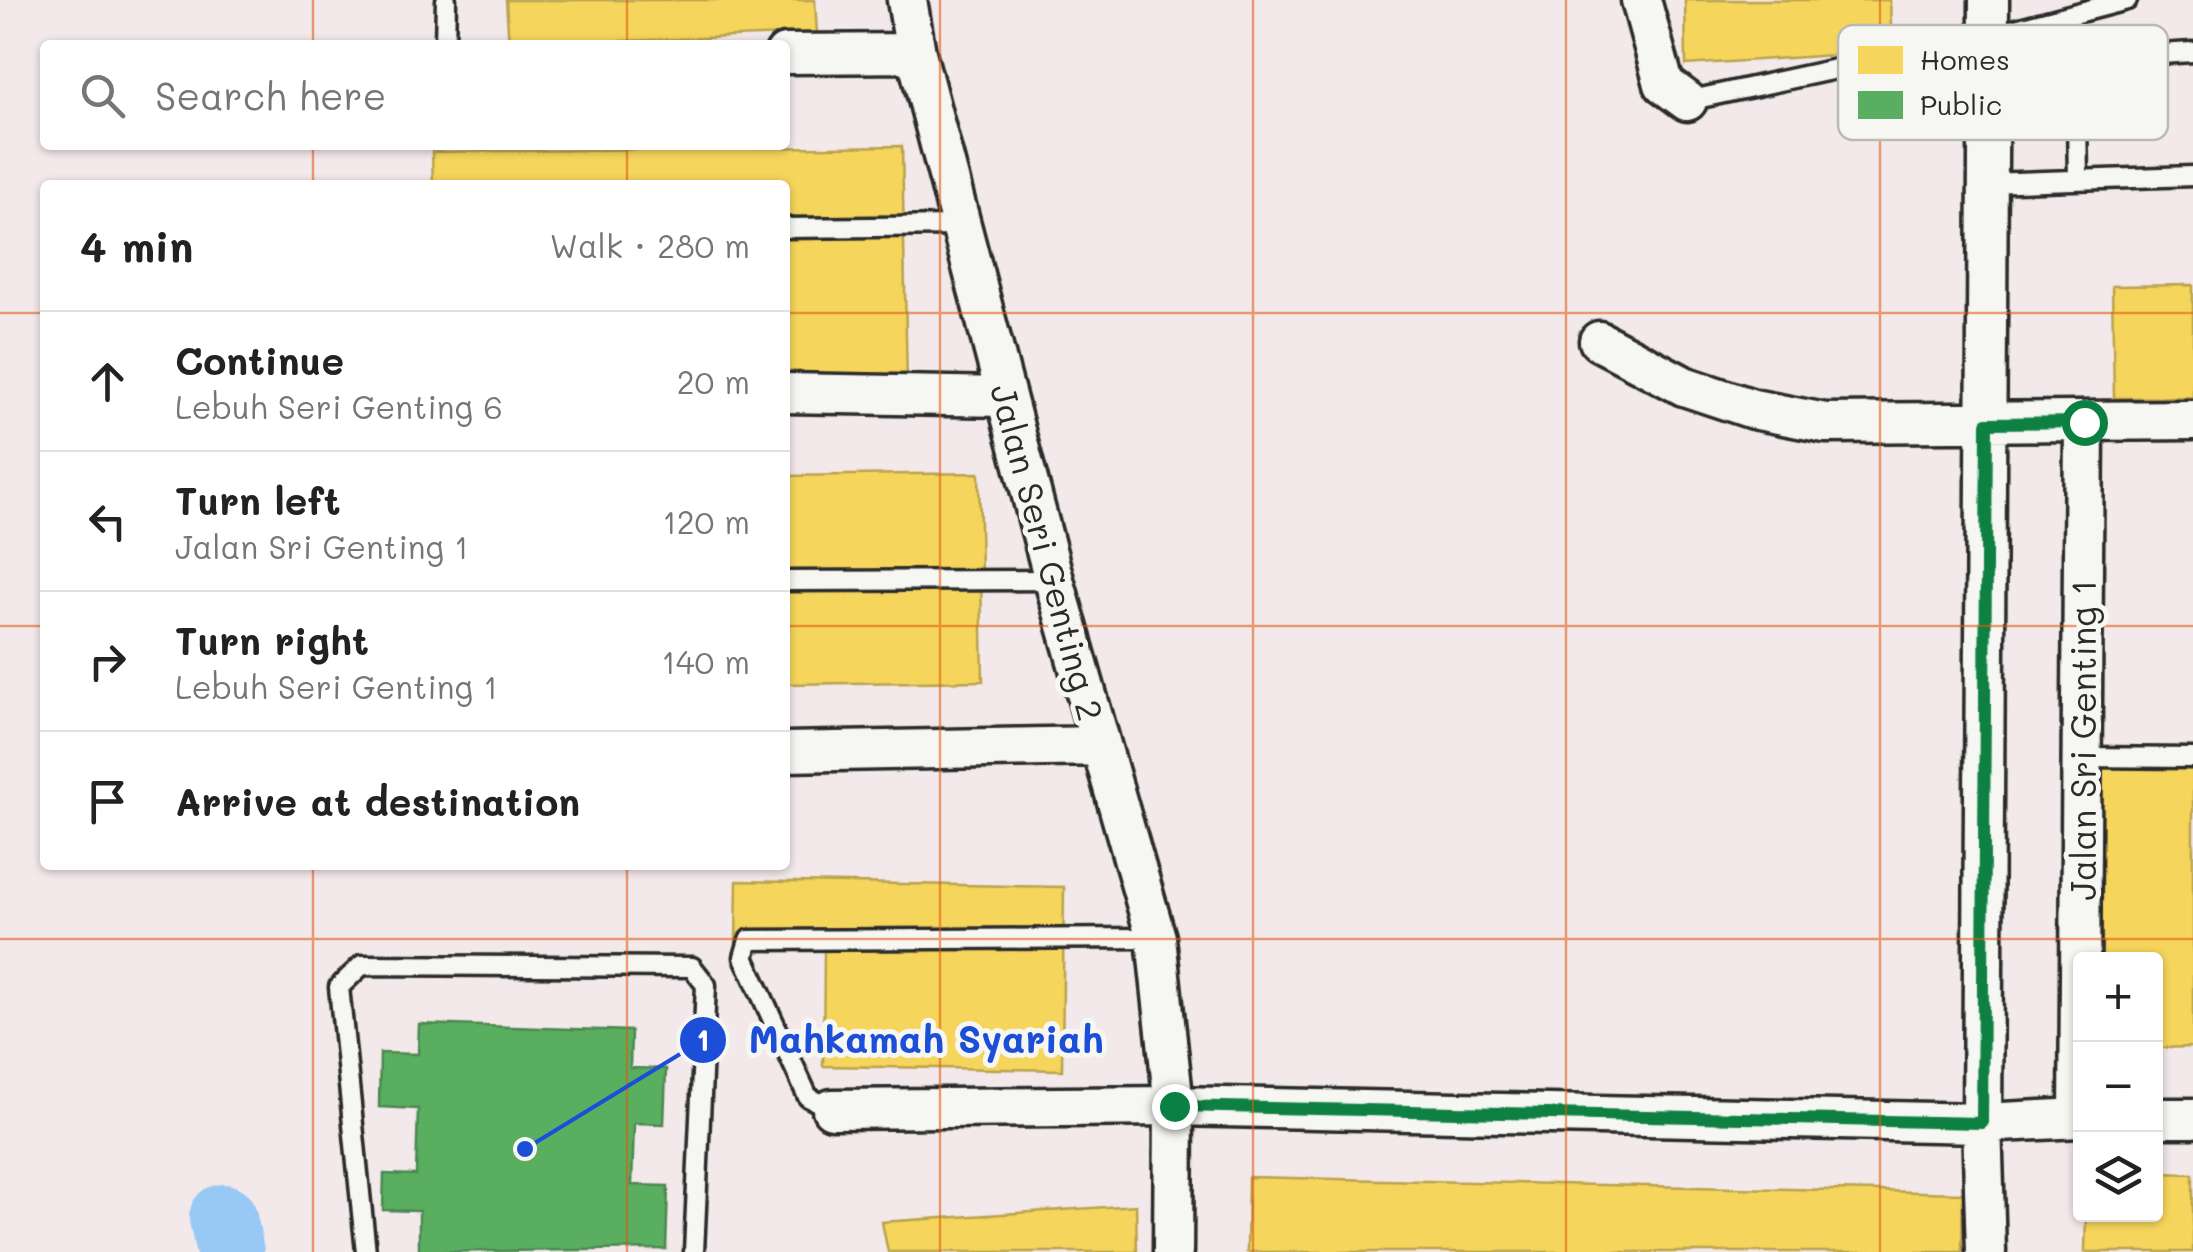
<!DOCTYPE html>
<html lang="en">
<head>
<meta charset="utf-8">
<style>
  body { margin:0; font-family:Mali,sans-serif; background:#f6f6f6; color:#222 }
  .controls { position:absolute; right:30px; bottom:30px; display:grid; overflow:hidden; border-radius:10px; box-shadow:0 2px 8px #0004 }
  .controls button { width:90px; height:90px; display:grid; place-items:center; padding:0; border:0; border-bottom:2px solid #e0e0e0; background:#fff; color:#222; font:50px sans-serif }
  .stop { position:absolute; width:30px; height:30px; margin:-22px; border:8px solid #0b8043; border-radius:50%; background:#fff }
  .stop.end { background:#0b8043; border-color:#fff; box-shadow:0 2px 10px #0008 }
  .list { margin:0; padding:0; list-style:none }
  h2 { display:flex; justify-content:space-between; align-items:center; height:130px; margin:0; padding:0 40px; font-size:42px }
  h2 small { font-size:32px; font-weight:400; color:#767676 }
  .list li { display:grid; grid-template-columns:65px 1fr auto; gap:30px; align-items:center; box-sizing:border-box; height:140px; padding:0 40px; border-top:2px solid #e0e0e0 }
  .list b { display:block; font-size:38px; white-space:nowrap }
  .list p { margin:0; font-size:32px; white-space:nowrap; color:#767676 }
  .list em { font-size:32px; font-style:normal; color:#767676 }
  .icon { flex:none; width:55px; height:55px; fill:none; stroke:currentColor; stroke-width:2; stroke-linecap:round; stroke-linejoin:round }
  .map { position:relative; flex:none; width:2193px; height:1252px; overflow:hidden }
  .search { position:absolute; background:#fff; box-shadow:0 2px 8px #0004; left:40px; top:40px; width:750px; height:110px; display:flex; align-items:center; gap:25px; box-sizing:border-box; padding:0 35px; border-radius:10px; color:#767676; font-size:38px }
  .panel { position:absolute; background:#fff; box-shadow:0 2px 8px #0004; left:40px; top:180px; width:750px; height:690px; border-radius:10px }
  .map>svg:first-child { display:block }
  .homes { fill:#f6d55c; stroke:#b9a24d; stroke-width:2.5 }
  .public { fill:#5aae61; stroke:#4c8751; stroke-width:2.5 }
  .lines { fill:none; stroke-linecap:round; stroke-linejoin:round }
  .river { stroke:#97c9f4; stroke-width:68 }
  .service-casing { stroke:#2b2b2b; stroke-width:25 }
  .minor-casing { stroke:#2b2b2b; stroke-width:45 }
  .service { stroke:#f6f6f2; stroke-width:18 }
  .minor { stroke:#f6f6f2; stroke-width:38 }
  .route { stroke:#0b8043; stroke-width:12 }
  .grid { fill:none; stroke:#df570e; stroke-width:2.5; stroke-opacity:0.55 }
  .labels { text-anchor:middle; dominant-baseline:central; stroke-width:10; stroke-linejoin:round; paint-order:stroke }
  .street-label { font-size:35px; fill:#2b2b2b; stroke:#f6f6f2 }
  .key { fill:#f6f6f2; stroke:#b9b9b6; stroke-width:2.5 }
  .key-label { font-size:28px; fill:#2b2b2b }
  .leader { fill:none; stroke:#1d4ed8; stroke-width:4 }
  .callout-dot { fill:#1d4ed8; stroke:#f6f6f2; stroke-width:4 }
  .mark-label { font-size:30px; text-anchor:middle; font-weight:bold; fill:#fff }
  .callout-label { font-size:38px; text-anchor:middle; font-weight:bold; fill:#1d4ed8; stroke:#f6f6f2; stroke-width:10; stroke-linejoin:round; paint-order:stroke }
</style>
</head>
<body>
<div class="map">
<svg width="2193" height="1252" viewBox="0 0 2193 1252">
  <rect width="100%" height="100%" fill="#f3e8ea"/>
  <filter id="ink" filterUnits="userSpaceOnUse"><feTurbulence type="fractalNoise" baseFrequency=".01" numOctaves="2"/><feDisplacementMap in="SourceGraphic" scale="20" xChannelSelector="R" yChannelSelector="G"/><feConvolveMatrix kernelMatrix="1 2 1 2 8 2 1 2 1" color-interpolation-filters="sRGB"/></filter>
  <g filter="url(#ink)">
    <path class="homes" d="M506,0H815L817,34L509,45Z
      M1685,0H1890L1892,51L1686,65Z
      M902,146L907,384L785,386V185H433L432,152Z
      M2193,285V397L2114,398L2112,286Z
      M979,473L983,681L785,684V476Z
      M2101,766H2193V1047L2156,1048V960H2102Z
      M737,881L1064,887L1062,1070L823,1066L824,949L736,948Z
      M2156,1173L2193,1174V1252H2085L2086,1214H2156Z
      M1248,1177L1963,1193L1962,1252H1247Z
      M1136,1205L1137,1252H888L882,1222Z"/>
    <path class="public" d="M419,1024L631,1031L630,1068L666,1069L664,1124L634,1123L632,1185L668,1186L666,1249L419,1252V1211L383,1210L384,1174L416,1175L418,1109L379,1107L380,1053L418,1054Z"/>
    <g class="lines">
      <path class="river" d="M223,1218L230,1252"/>
      <defs>
        <path id="service" d="M445,45L446,0
          M1989,56L2076,59
          M1687,101L1989,36L2127,0
          M2078,180L2076,59L2193,52
          M1987,183L2193,176
          M785,228L961,226
          M785,581L1054,580
          M2082,757L2193,758
          M832,1109L808,1097L744,957L749,940L1156,938
          M366,1252L339,987L362,965L692,967L706,985L694,1252"/>
        <path id="minor" d="M907,0L916,53L1054,580L1156,938L1174,1106L1173,1252
          M1641,0L1664,84L1687,101
          M785,54L916,53
          M1599,341L1684,386L1753,409L1825,423L2193,420
          M785,393L1006,397
          M785,752L1101,746
          M832,1109L1174,1106L1982,1123L2080,1118
          M2079,1118L2084,422
          M2156,1118H2193
          M1986,1252L1982,1123L1989,0"/>
      </defs>
      <use href="#service" class="service-casing"/>
      <use href="#minor" class="minor-casing"/>
      <use href="#service" class="service"/>
      <use href="#minor" class="minor"/>
    </g>
  </g>
  <g class="lines" filter="url(#ink)">
    <path class="route" d="M1174,1106L1982,1123L1987,423L2084,422"/>
  </g>
  <path class="grid" d="M313,0V45M627,0V45M940,0V1252M1253,0V1252M1566,0V1252M1880,0V1252M313,145V185M627,145V185M0,313H45M785,313H2193M0,626H45M785,626H2193M313,865V1252M627,865V1252M0,939H2193"/>
  <g class="labels">
    <g class="street-label">
      <text transform="translate(1048 552) rotate(75)">Jalan Seri Genting 2</text>
      <text transform="translate(2082 740) rotate(-90)">Jalan Sri Genting 1</text>
    </g>
  </g>
  <rect x="1838" y="25" width="330" height="115" rx="15" class="key"/>
  <rect x="1858" y="46" width="45" height="28" fill="#f6d55c"/>
  <rect x="1858" y="91" width="45" height="28" fill="#5aae61"/>
  <g class="key-label">
    <text x="1920" y="70">Homes</text>
    <text x="1920" y="115">Public</text>
  </g>
  <path class="leader" d="M525 1149L703 1040"/>
  <g class="callout-dot">
    <circle cx="525" cy="1149" r="10"/>
    <circle cx="703" cy="1040" r="25"/>
  </g>
  <g class="mark-label">
    <text x="703" y="1051">1</text>
  </g>
  <g class="callout-label">
    <text x="926" y="1053">Mahkamah Syariah</text>
  </g>
</svg>
<div class="controls">
<button>+</button>
<button>−</button>
<button><svg class="icon" aria-label="layers" viewBox="0 0 24 24"><path d="M12 4l9 5-9 5-9-5zM3 14l9 5 9-5"/></svg></button>
</div>
<div class="stop" style="left:2084px;top:422px"></div>
<div class="stop end" style="left:1174px;top:1106px"></div>
<div class="search"><svg class="icon" aria-label="search" viewBox="0 0 24 24"><circle cx="10" cy="10" r="6"/><path d="M15 15l6 6"/></svg>Search here</div>
<section class="panel">
<h2>4 min<small>Walk · 280 m</small></h2>
<ul class="list">
<li><svg class="icon" aria-label="ahead" viewBox="0 0 24 24"><path d="M12 20V5M6 11l6-6 6 6"/></svg><div><b>Continue</b><p>Lebuh Seri Genting 6</p></div><em>20 m</em></li>
<li><svg class="icon" aria-label="left" viewBox="0 0 24 24"><path d="M17 20v-9H6M10 6l-5 5 5 5"/></svg><div><b>Turn left</b><p>Jalan Sri Genting 1</p></div><em>120 m</em></li>
<li><svg class="icon" aria-label="right" viewBox="0 0 24 24"><path d="M7 20v-9h11M14 6l5 5-5 5"/></svg><div><b>Turn right</b><p>Lebuh Seri Genting 1</p></div><em>140 m</em></li>
<li><svg class="icon" aria-label="arrive" viewBox="0 0 24 24"><path d="M6 21V4h12l-3 4 3 4H6"/></svg><div><b>Arrive at destination</b></div></li>
</ul>
</section>
</div>
</body>
</html>
